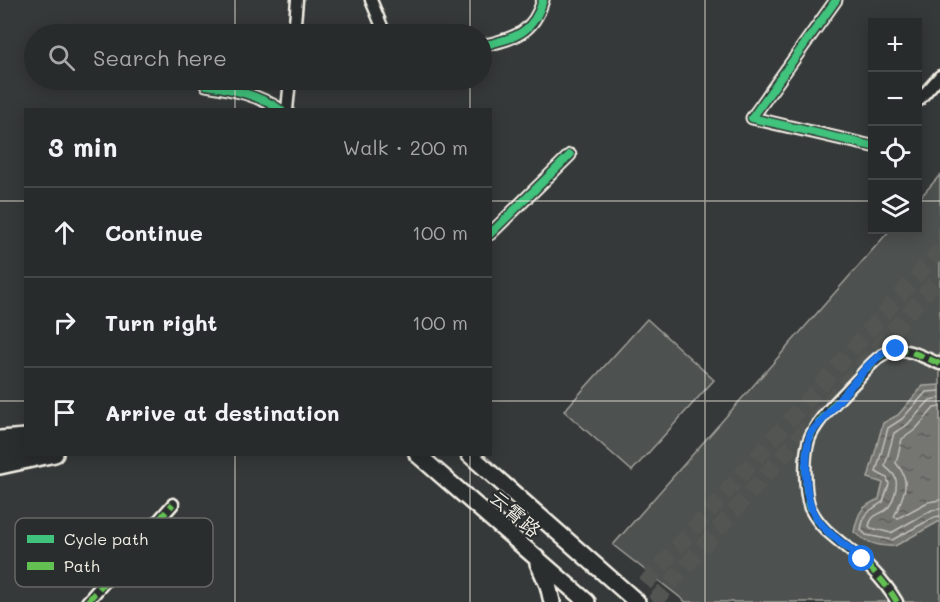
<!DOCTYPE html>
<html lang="en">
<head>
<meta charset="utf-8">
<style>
  body { margin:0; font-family:Mali,"LXGW WenKai TC",sans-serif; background:#343737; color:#f1f3f6 }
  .controls { position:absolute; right:18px; top:18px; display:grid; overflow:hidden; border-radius:0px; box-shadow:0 3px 15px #0003 }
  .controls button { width:54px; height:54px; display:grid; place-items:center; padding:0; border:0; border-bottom:2px solid #444747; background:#282b2b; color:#f1f3f6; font:30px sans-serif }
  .stop { position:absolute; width:18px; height:18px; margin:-14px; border:4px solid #1a73e8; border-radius:50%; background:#fff }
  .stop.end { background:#1a73e8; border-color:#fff; box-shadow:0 2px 6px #0008 }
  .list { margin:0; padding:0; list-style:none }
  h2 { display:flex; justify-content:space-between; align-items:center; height:78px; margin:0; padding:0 24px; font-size:26px }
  h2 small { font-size:20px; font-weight:400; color:#a5a7a9 }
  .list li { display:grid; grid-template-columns:39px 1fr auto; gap:18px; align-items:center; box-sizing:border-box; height:90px; padding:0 24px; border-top:2px solid #444747 }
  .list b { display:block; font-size:22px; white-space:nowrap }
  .list em { font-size:20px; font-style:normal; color:#a5a7a9 }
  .icon { flex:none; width:33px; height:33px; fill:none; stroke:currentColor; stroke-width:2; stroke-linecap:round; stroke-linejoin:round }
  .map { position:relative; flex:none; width:940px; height:602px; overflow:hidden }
  .search { position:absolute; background:#282b2b; box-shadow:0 3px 15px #0003; left:24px; top:24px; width:468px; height:66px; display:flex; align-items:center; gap:15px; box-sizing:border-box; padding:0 21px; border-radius:33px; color:#a5a7a9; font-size:22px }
  .panel { position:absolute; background:#282b2b; box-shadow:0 3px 15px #0003; left:24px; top:108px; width:468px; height:348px; border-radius:0px }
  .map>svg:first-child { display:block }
  .park { fill:#4e514f; stroke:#a1a19c; stroke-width:1.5 }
  .water { fill:url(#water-ripples); stroke:#a8a7a1; stroke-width:1.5 }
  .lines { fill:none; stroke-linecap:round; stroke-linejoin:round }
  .shore { stroke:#c1bfb9; stroke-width:1.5 }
  .primary-tunnel { stroke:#525553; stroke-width:16; stroke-dasharray:16 8; stroke-linecap:butt }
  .street-casing { stroke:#f4f1e8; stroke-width:15 }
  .secondary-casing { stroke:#f4f1e8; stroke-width:20 }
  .highway-casing { stroke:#f4f1e8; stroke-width:24 }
  .street { stroke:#2a2d2e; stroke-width:10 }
  .secondary { stroke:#2a2d2e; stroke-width:15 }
  .highway { stroke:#2a2d2e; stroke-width:20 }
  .quiet { stroke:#63c152; stroke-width:6; stroke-dasharray:12 6; stroke-linecap:butt }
  .cycleway-casing { stroke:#2a2d2e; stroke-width:11 }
  .cycleway { stroke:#40c37c; stroke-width:8 }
  .route { stroke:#1a73e8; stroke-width:8 }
  .grid { fill:none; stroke:#f4f1e8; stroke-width:1.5; stroke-opacity:0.55 }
  .labels { text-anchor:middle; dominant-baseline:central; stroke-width:4.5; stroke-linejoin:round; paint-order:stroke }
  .street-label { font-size:20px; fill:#f4f1e8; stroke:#2a2d2e }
  .key { fill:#2a2d2e; stroke:#676866; stroke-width:1.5 }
  .key-label { font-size:16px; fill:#f4f1e8 }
</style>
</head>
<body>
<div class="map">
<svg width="940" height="602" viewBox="0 0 940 602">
  <defs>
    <pattern id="water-ripples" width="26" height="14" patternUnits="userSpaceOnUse" patternTransform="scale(1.5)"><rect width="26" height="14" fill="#757572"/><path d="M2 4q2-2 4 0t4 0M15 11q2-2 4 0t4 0" fill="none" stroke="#5f5e5c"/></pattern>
  </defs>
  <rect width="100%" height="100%" fill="#363939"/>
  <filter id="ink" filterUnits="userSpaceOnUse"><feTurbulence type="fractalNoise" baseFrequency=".0167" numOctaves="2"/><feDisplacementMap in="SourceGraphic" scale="12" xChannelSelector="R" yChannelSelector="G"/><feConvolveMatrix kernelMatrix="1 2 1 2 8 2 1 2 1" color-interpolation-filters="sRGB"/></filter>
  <g filter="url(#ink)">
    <path class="park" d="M940,175V602H686L613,545L890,230H918V200Z
      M647,319L714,380L632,471L564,411Z"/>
    <path class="water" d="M940,385V521L895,546C880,547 865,542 854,532C858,513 860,507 879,499L883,483L868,478L883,423L898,415L923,386Z"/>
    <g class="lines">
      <path class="shore" d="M940,391L926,392L902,419L888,428L876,472L887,478L889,484L883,502C870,510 863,514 861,530L866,535L892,540L935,517L940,516
        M940,398L930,400L907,425L894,433L885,466C888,470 893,472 895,477C899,485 893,504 886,510C878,515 871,515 869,526L871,528L891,533L932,510L940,509
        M940,407L934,408L915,430L902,439L896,463C913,483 903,495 894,517L898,518L928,502L940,500"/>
      <path class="primary-tunnel" d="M629,602L940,250
        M654,602L940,277"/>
      <defs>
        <path id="street" d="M371,0L385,34
          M836,0L752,118L872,146
          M294,34L297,0
          M482,46C513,38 533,35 543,0
          M206,85C232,89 259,95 281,110
          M918,101L940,76
          M287,110L290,80
          M490,234L570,155
          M87,602L173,504
          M897,602C877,568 854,555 826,530C820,524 814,516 810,508C804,492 803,451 811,435C820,416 843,395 858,379C890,341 897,345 940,364"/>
        <path id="secondary" d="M0,439L26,437
          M417,454L587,602
          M469,454L637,602
          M0,466L55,454
          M538,563L548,585L552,602"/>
        <path id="highway" d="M0,453L26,450"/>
      </defs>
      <use href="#street" class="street-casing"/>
      <use href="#secondary" class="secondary-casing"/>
      <use href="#highway" class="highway-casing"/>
      <use href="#street" class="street"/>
      <use href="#secondary" class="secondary"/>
      <use href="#highway" class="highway"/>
      <path class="quiet" d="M87,602L173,504
        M897,602C877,568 854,555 826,530C820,524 814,516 810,508C804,492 803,451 811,435C820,416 843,395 858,379C890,341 897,345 940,364"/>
      <defs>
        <path id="cycleway" d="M836,0L752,118L872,146
          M482,46C513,38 533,35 543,0
          M206,85C232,89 259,95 281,110
          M490,234L570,155"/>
      </defs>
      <use href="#cycleway" class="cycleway-casing"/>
      <use href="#cycleway" class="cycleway"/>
    </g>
  </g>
  <g class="lines" filter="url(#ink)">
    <path class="route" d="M862,559C828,531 806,523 806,475C806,460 806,447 811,433L868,366L881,354L896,349"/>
  </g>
  <path class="grid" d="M235,0V34M470,0V34M705,0V602M235,80V110M470,80V110M0,201H26M490,201H872M918,201H940M0,401H26M490,401H940M235,454V602M470,454V602"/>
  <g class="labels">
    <g class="street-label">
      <text transform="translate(516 513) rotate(41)">云霄路</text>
    </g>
  </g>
  <rect x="15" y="518" width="198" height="69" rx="9" class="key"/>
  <rect x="27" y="535" width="27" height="8" fill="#40c37c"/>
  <rect x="27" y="562" width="27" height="8" fill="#63c152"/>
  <g class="key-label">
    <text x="64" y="545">Cycle path</text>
    <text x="64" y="572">Path</text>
  </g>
</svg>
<div class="controls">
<button>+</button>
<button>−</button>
<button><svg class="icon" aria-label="locate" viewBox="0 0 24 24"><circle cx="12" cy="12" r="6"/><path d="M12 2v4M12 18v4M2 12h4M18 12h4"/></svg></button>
<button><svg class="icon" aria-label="layers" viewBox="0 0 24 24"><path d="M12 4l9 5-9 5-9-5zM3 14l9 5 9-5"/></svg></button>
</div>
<div class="stop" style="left:862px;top:559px"></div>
<div class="stop end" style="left:896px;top:349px"></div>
<div class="search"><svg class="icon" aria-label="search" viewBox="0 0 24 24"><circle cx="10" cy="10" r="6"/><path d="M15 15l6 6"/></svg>Search here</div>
<section class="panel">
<h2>3 min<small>Walk · 200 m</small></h2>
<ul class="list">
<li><svg class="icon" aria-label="ahead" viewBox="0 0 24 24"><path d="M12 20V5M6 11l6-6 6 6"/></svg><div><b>Continue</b></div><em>100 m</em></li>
<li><svg class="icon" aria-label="right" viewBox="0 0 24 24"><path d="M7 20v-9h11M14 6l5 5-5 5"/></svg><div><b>Turn right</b></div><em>100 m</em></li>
<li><svg class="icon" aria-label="arrive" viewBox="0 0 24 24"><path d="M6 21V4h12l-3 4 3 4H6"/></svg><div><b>Arrive at destination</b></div></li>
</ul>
</section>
</div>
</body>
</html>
